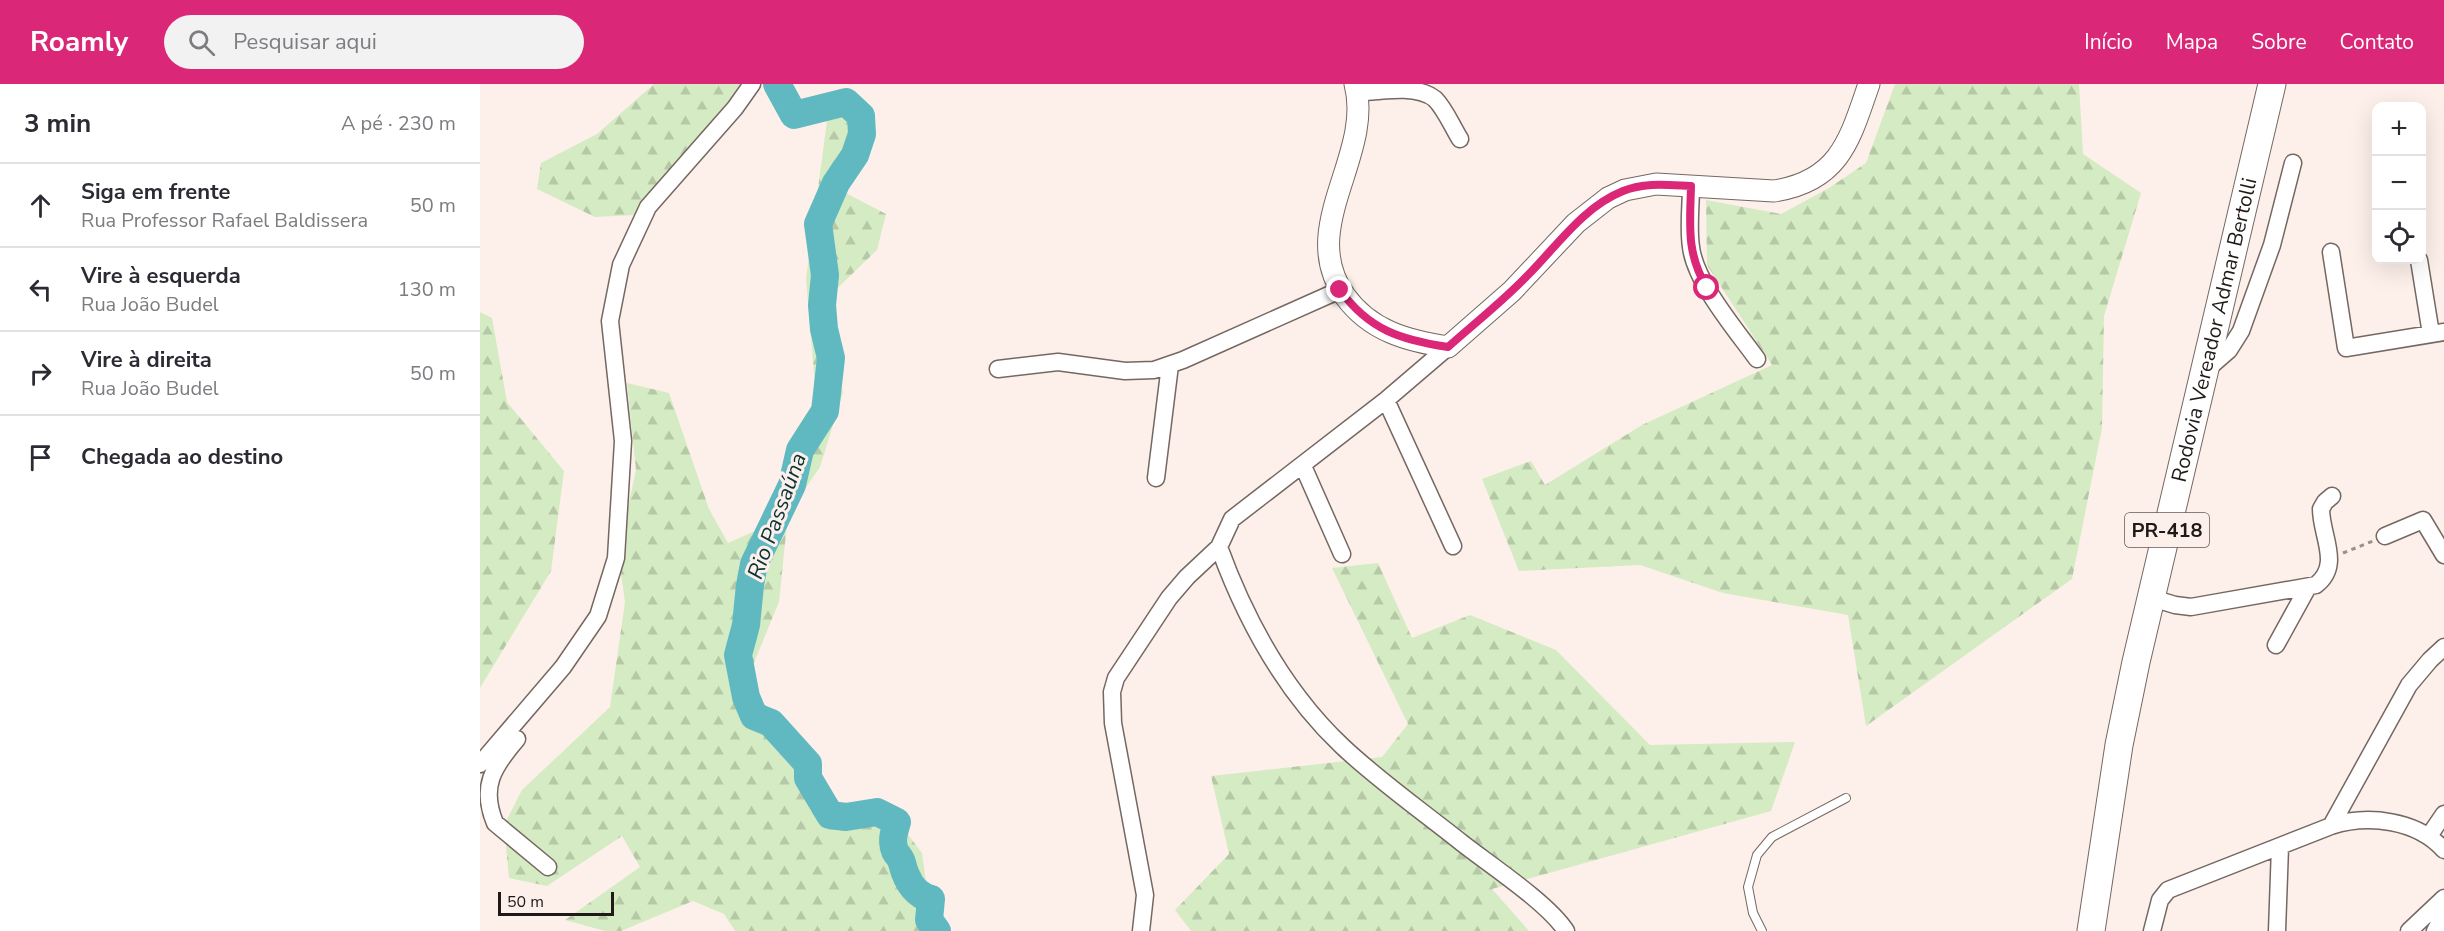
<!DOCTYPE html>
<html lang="pt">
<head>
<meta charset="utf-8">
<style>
  body { margin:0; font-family:"Nunito Sans",sans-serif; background:#f2f2f3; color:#2b2b33 }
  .controls { position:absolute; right:18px; top:18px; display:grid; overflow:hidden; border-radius:12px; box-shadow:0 6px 24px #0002 }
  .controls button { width:54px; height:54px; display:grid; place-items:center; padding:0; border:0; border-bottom:2px solid #e1e1e2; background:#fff; color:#2b2b33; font:30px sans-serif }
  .scale { position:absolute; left:18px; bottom:15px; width:116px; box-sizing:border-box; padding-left:6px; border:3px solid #1f1a17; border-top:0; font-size:16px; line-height:21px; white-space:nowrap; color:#1f1a17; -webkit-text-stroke:4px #fdf0ea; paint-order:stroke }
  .stop { position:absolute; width:18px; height:18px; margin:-14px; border:4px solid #db2777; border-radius:50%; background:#fff }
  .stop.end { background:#db2777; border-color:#fff; box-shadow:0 2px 6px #0008 }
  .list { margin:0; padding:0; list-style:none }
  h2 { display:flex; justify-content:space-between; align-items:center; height:78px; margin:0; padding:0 24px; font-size:26px }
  h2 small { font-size:20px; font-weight:400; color:#7c7c81 }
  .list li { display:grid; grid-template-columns:39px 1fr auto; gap:18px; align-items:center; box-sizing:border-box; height:84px; padding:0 24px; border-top:2px solid #e1e1e2 }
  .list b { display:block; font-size:22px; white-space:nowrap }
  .list p { margin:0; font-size:20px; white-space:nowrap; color:#7c7c81 }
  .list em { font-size:20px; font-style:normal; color:#7c7c81 }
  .icon { flex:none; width:33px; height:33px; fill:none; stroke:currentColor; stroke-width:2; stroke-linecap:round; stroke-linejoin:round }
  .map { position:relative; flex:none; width:1964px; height:847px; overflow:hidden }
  header { display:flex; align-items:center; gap:36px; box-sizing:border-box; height:84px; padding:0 30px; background:#db2777; color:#fff }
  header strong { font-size:28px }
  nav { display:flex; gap:33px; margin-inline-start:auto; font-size:21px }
  .search { width:420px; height:54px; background:#f2f2f3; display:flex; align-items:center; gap:15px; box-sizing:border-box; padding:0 21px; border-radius:33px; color:#7c7c81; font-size:22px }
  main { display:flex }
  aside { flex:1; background:#fff }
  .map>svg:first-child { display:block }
  .forest { fill:url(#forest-firs) }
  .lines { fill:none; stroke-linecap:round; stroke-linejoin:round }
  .river { stroke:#60b9c0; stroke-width:28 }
  .service-casing { stroke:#756761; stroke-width:10 }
  .minor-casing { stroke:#756761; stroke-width:19 }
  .tertiary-casing { stroke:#756761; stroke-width:23 }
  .trunk-casing { stroke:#756761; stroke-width:29 }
  .path { stroke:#9a908c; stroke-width:3; stroke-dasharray:4.5 4.5; stroke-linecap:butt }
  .service { stroke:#fff; stroke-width:8 }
  .minor { stroke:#fff; stroke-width:16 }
  .tertiary { stroke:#fff; stroke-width:21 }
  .trunk { stroke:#fff; stroke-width:27 }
  .route { stroke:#db2777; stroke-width:8 }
  .labels { text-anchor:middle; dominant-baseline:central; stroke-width:6; stroke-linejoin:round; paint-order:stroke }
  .shield { fill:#fdf0ea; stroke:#625a56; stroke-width:1.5 }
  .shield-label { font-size:20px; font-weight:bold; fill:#1f1a17 }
  .street-label { font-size:21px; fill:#1f1a17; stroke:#fdf0ea }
  .water-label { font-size:22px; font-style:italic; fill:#063437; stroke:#fdf0ea }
</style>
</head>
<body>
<header>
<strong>Roamly</strong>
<div class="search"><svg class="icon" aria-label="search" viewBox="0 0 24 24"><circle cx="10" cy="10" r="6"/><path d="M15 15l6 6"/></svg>Pesquisar aqui</div>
<nav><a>Início</a><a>Mapa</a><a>Sobre</a><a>Contato</a></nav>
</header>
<main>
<aside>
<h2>3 min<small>A pé · 230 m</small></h2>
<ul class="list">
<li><svg class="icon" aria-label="ahead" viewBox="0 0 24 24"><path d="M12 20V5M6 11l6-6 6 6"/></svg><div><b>Siga em frente</b><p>Rua Professor Rafael Baldissera</p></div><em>50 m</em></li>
<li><svg class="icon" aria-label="left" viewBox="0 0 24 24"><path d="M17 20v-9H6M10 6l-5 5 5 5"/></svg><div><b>Vire à esquerda</b><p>Rua João Budel</p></div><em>130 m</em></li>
<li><svg class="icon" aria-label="right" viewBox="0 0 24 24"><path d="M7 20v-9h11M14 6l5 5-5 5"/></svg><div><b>Vire à direita</b><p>Rua João Budel</p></div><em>50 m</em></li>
<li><svg class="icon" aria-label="arrive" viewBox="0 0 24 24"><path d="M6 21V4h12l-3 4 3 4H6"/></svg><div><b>Chegada ao destino</b></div></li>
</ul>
</aside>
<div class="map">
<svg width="1964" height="847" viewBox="0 0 1964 847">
  <defs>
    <pattern id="forest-firs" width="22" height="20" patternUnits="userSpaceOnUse" patternTransform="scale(1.5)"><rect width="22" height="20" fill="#d5ebc3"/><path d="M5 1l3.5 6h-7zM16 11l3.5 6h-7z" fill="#b6c9a7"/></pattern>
  </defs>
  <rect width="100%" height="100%" fill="#fdf0ea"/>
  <path class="forest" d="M174,0H262L230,57L155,131L115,133L57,105L61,79L117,50Z
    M1415,0H1599L1603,70L1661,109L1624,232L1622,344L1592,495L1386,642L1368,531L1243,509L1160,481L1039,487L1002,395L1051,377L1065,401L1162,341L1292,281L1227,181L1226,116L1301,130L1349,104L1386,79Z
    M349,22L384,40L362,107L406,130L397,166L343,218L363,309L340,383L308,430L299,518L273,581L274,612L308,640L348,724L411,728L442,769L453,847H255L244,830L213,817L141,847H125L85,836L160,783L142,752L67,802L29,794L24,741L42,706L130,623L145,518L138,469L156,386L147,299L189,309L229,425L248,459L304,434L325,393L337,325L326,195Z
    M0,228L12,234L27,318L84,387L71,487L0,604Z
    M898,479L932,554L990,531L1076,566L1170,661L1315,658L1291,727L1012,805L1049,847H711L695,826L749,770L731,692L902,673L928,640L852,484Z"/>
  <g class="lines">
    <path class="river" d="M297,0L314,31L366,18L381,32L382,50L375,71L356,99L338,140L345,191L342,221L344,245L351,274L345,327L320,366L312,401L274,480L270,501L266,541L258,571L266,613L274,632L291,639L328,680V694L350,731L366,733L397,728L417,738C414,748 411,757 415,767C417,771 421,774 422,779C426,795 433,810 451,815L449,836L457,847"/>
    <defs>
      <path id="service" d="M1282,847L1273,829L1268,803L1277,771L1292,753L1366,714"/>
      <path id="minor" d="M877,9C900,7 937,0 955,15C965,25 972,42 980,55
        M1211,102C1211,122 1208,143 1211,163C1215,198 1256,246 1277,275
        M1851,168L1866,264L1964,248
        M1939,176L1951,250
        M518,285L578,278L645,287L674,286L703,276L860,206
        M1726,286L1749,266L1761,247L1792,161L1813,79
        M906,316L973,462
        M823,382L862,470
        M676,394L690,281
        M1905,452L1943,436L1964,471
        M739,463C766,537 804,607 862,662C899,697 942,727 982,759C1010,781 1068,819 1086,847
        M1672,514L1695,521L1711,523L1836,501C1862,481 1841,452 1841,425L1845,418L1852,412
        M1796,561L1828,503
        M37,655C13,683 0,703 15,739L68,783
        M0,680L83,583L118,532L136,474L143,357L130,237L141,181L168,123L255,24L272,0
        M1851,742C1888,730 1937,736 1964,766
        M1949,752L1964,730
        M661,847L665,811L633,639L632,608L636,594L689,514L707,493L739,463L752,435L906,316L968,263
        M1672,847L1680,816L1688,806L1851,742L1929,601L1950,576L1964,563
        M1797,847L1800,763
        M1929,847L1964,814
        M1955,847L1964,830"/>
      <path id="tertiary" d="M875,0C894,72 816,144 865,212C890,247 928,257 968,263L1032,207L1096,139L1128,114L1145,106L1176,100L1294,107C1360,97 1370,55 1389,0"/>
      <g id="trunk">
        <path id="s1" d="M1611,847L1639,661L1656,578L1792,0"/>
      </g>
    </defs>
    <use href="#service" class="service-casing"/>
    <use href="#minor" class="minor-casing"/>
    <use href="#tertiary" class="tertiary-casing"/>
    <use href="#trunk" class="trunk-casing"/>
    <path class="path" d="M1863,469L1893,457"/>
    <use href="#service" class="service"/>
    <use href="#minor" class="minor"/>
    <use href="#tertiary" class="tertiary"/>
    <use href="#trunk" class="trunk"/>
  </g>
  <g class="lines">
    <path class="route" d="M860,206C889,246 921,256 968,263C995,239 1023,217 1047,192C1077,162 1103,123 1143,107C1165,98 1188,101 1211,102C1210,141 1206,169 1227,204"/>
  </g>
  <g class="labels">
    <rect class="shield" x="1645" y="429" width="84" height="34" rx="4.5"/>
    <g class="shield-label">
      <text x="1687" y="446">PR-418</text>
    </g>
    <g class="street-label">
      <text stroke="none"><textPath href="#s1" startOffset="614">Rodovia Vereador Admar Bertolli</textPath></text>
    </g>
    <g class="water-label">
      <text transform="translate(297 432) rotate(-70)">Rio Passaúna</text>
    </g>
  </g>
</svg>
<div class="controls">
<button>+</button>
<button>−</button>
<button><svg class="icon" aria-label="locate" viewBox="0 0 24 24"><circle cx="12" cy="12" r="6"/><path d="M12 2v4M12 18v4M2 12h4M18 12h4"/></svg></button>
</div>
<div class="scale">50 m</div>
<div class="stop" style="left:1227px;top:204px"></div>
<div class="stop end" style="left:860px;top:206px"></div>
</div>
</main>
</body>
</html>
